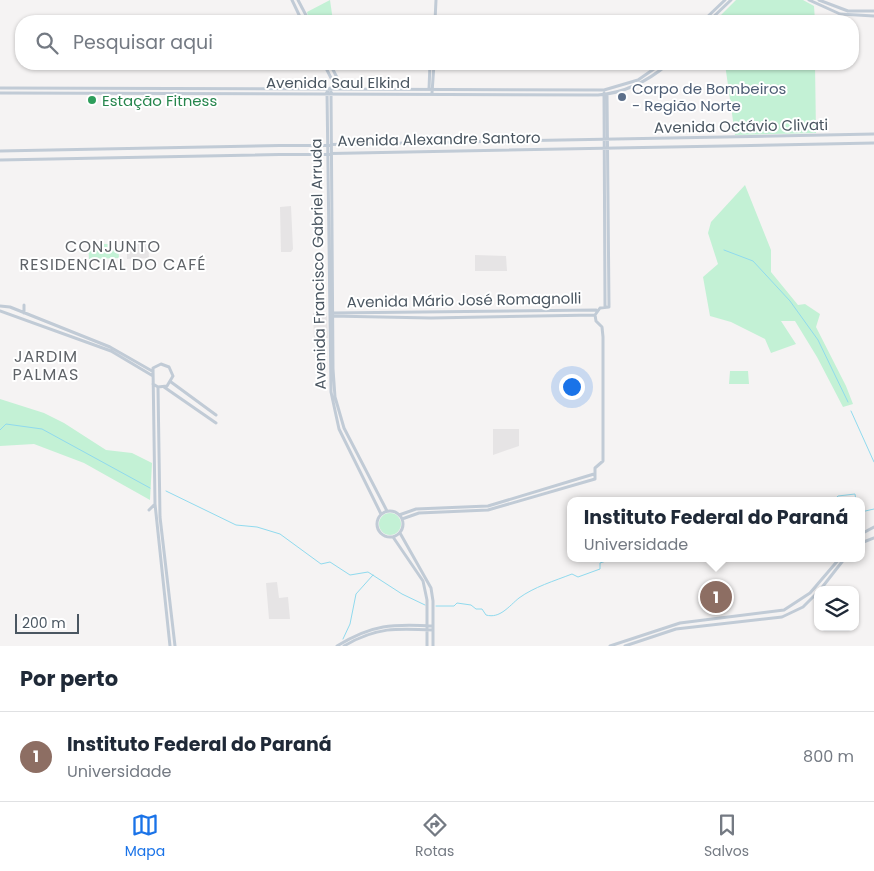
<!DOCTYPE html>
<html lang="pt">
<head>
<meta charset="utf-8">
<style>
  body { margin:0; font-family:Poppins,sans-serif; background:#f6f6f7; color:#1f2937 }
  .controls { position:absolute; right:15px; bottom:15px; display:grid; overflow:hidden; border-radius:10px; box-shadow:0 1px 4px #0004 }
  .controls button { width:45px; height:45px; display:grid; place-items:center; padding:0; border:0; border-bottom:1px solid #e0e1e3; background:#fff; color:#1f2937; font:25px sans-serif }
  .scale { position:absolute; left:15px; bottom:12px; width:64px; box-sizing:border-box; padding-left:5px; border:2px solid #4a5661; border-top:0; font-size:14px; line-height:18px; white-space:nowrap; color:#4a5661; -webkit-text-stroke:4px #fff; paint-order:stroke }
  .you { position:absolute; left:571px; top:386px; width:18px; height:18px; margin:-12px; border:4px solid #fff; border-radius:50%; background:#1a73e8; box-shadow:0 0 0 8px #1a73e833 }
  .badge { display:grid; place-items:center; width:32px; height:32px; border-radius:50%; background:#1a73e8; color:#fff; font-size:16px; font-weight:700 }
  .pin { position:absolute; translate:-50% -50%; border:2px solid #fff; box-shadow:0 1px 5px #0006 }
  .popup { position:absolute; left:567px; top:497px; width:298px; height:65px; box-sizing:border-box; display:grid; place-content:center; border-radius:10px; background:#fff; filter:drop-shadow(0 1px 4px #0005); font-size:16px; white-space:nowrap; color:#747a83 }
  .popup b { font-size:19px; color:#1f2937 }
  .popup::after { content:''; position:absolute; left:50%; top:100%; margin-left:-10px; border:10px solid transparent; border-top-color:#fff }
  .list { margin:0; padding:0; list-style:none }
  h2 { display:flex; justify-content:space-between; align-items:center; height:65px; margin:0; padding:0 20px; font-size:21px }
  h2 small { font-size:16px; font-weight:400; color:#747a83 }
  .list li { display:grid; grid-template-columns:32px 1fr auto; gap:15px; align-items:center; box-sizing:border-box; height:90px; padding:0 20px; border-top:1px solid #e0e1e3 }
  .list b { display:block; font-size:19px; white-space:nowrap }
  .list p { margin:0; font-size:16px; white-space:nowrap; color:#747a83 }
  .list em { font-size:16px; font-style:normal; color:#747a83 }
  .icon { flex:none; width:28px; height:28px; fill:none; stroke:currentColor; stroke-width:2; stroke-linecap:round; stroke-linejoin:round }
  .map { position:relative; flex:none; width:874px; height:646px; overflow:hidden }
  .search { position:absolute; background:#fff; box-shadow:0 1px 4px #0004; left:15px; right:15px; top:15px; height:55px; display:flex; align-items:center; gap:12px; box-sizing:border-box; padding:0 18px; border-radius:20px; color:#747a83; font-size:19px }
  .sheet { height:155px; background:#fff }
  nav { display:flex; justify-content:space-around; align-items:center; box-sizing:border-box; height:70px; border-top:1px solid #e0e1e3; background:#fff; font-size:14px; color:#747a83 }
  nav a { display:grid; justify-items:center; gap:2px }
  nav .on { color:#1a73e8 }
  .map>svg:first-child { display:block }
  .education { fill:#e6e4e5 }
  .green { fill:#c3f1d5 }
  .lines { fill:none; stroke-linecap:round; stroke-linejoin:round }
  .stream { stroke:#90daee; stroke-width:1 }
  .secondary { stroke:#c1cbd6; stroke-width:3 }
  .service-dot { fill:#5c6f8a; stroke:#fff; stroke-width:2 }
  .leisure-dot { fill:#2e9e5b; stroke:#fff; stroke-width:2 }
  .labels { text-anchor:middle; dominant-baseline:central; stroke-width:4; stroke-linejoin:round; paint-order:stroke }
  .street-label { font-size:15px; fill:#4a5661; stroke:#fff }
  .service-label { font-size:15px; fill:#4e5e75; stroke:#fff; text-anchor:start }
  .leisure-label { font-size:15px; fill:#27864d; stroke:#fff; text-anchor:start }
  .neighbourhood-label { font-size:16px; letter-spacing:1px; fill:#5f6368; stroke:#fff }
</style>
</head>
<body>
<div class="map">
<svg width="874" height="646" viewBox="0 0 874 646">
  <rect width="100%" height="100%" fill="#f5f3f3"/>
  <path class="education" d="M291,206L293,249L291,252H281L280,207Z
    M127,243H148L149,258L127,259Z
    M475,255L506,256L507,271H475Z
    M313,313H327L328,338H314Z
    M493,429H519V446L493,455Z
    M277,582L279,598L288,597L290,619H269L266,583Z"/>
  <path class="green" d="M330,0L333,21L309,20L307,12Z
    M736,0H803L814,6L815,21H718V18Z
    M725,64H815L816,133L735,135Z
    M745,185L771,250V272L798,305L805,304L820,314L816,327L846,386L853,404L843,407L817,357L795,321H781L796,344L771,353L765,339L731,322L710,316L703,277L718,264L708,233L711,222Z
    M88,244H118L119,258L89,259Z
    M730,371H748L749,384H729Z
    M0,399L44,413L64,423L106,450L132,453L152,463L150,500L84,463L34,444L0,446Z
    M379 524a11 11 0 1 1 22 0a11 11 0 1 1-22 0Z"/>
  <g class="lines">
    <path class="stream" d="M724,250L753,261L790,301L818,340L848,402
      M851,411L874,462
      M0,430L6,424L42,429L150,488
      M166,491L236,525L257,527L280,534L321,564L330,562L350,575L368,572L402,594L425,605
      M833,501L838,496L855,494L856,501
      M861,512L874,509
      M436,606H454L457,603L471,605L476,609H482L486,615C500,619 509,606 519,598C534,587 554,581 572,574L578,577L600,569V563L615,558
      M343,639L350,624L356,594L373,575"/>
    <path class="secondary" d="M292,0L302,21
      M298,0L309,21
      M809,0L840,14L874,16
      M819,0L848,11H874
      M435,21L436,0
      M703,21L725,0
      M709,21L731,0
      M324,64L334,84L327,92L331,392L339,429L381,514
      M330,64L343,89
      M0,88L604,90L638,80L661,64
      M429,89L430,64
      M331,92L333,369L335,397L344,428L387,511
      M0,93L598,95C625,93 648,81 668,64
      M432,93L434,64
      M604,93L605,307
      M0,151L874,134
      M0,160L874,143
      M0,306L10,307L110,347L152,371
      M0,311L111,351L153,376
      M24,313V305
      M332,313L596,310
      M331,316L431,318L595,315
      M171,382L216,415
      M153,384L158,387L167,386L173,376L169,367L161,364L153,368L155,504L170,646
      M158,387L160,517L175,646
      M164,387L216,423
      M149,510L154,505
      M377 524a13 13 0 1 1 26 0a13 13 0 1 1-26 0Z
      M399,515L416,509L488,506L594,474
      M402,519L419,513L488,510L595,479V468L603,461V337L602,327L596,321L595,315L600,308L609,307L607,94
      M400,533L431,588L433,601V646
      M861,534L874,527
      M393,537L423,581L427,600V646
      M861,543L874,538
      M820,590L845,558
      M337,646C373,624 392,624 433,626
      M344,646C376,627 397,628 433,630
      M610,646L680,623L784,610L810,593L840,558
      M625,646L676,629L782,617L803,607L818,592"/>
  </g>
  <circle class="service-dot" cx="622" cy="97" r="5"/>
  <circle class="leisure-dot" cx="92" cy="100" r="5"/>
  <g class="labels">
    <g class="street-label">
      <text x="338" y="82">Avenida Saul Elkind</text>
      <text transform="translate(741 126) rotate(-1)">Avenida Octávio Clivati</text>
      <text transform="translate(439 139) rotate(-1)">Avenida Alexandre Santoro</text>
      <text transform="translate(318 264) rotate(-91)">Avenida Francisco Gabriel Arruda</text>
      <text transform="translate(464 300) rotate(-1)">Avenida Mário José Romagnolli</text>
    </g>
    <g class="service-label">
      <text x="632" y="88">Corpo de Bombeiros<tspan x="632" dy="17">- Região Norte</tspan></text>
    </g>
    <g class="leisure-label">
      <text x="102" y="100">Estação Fitness</text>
    </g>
    <g class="neighbourhood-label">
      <text x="113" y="246">CONJUNTO<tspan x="113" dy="18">RESIDENCIAL DO CAFÉ</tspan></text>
      <text x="46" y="356">JARDIM<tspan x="46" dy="18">PALMAS</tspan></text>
    </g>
  </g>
</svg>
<div class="controls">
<button><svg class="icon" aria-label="layers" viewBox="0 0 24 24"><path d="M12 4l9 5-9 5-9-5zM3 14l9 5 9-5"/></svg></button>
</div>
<div class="scale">200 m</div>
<div class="you"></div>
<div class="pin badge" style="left:716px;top:597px;background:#8d6e63">1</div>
<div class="popup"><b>Instituto Federal do Paraná</b>Universidade</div>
<div class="search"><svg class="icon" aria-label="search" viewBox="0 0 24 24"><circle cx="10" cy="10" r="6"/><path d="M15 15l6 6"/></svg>Pesquisar aqui</div>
</div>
<section class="sheet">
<h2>Por perto<small></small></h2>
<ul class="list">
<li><span class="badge" style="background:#8d6e63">1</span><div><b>Instituto Federal do Paraná</b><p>Universidade</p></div><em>800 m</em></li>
</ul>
</section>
<nav>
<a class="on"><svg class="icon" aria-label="map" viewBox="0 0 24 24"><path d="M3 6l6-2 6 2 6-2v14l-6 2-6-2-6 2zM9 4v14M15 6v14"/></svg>Mapa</a>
<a><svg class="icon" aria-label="directions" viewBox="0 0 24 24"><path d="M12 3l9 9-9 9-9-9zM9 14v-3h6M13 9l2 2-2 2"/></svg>Rotas</a>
<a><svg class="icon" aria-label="saved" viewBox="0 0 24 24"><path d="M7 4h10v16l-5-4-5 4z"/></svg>Salvos</a>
</nav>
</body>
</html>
